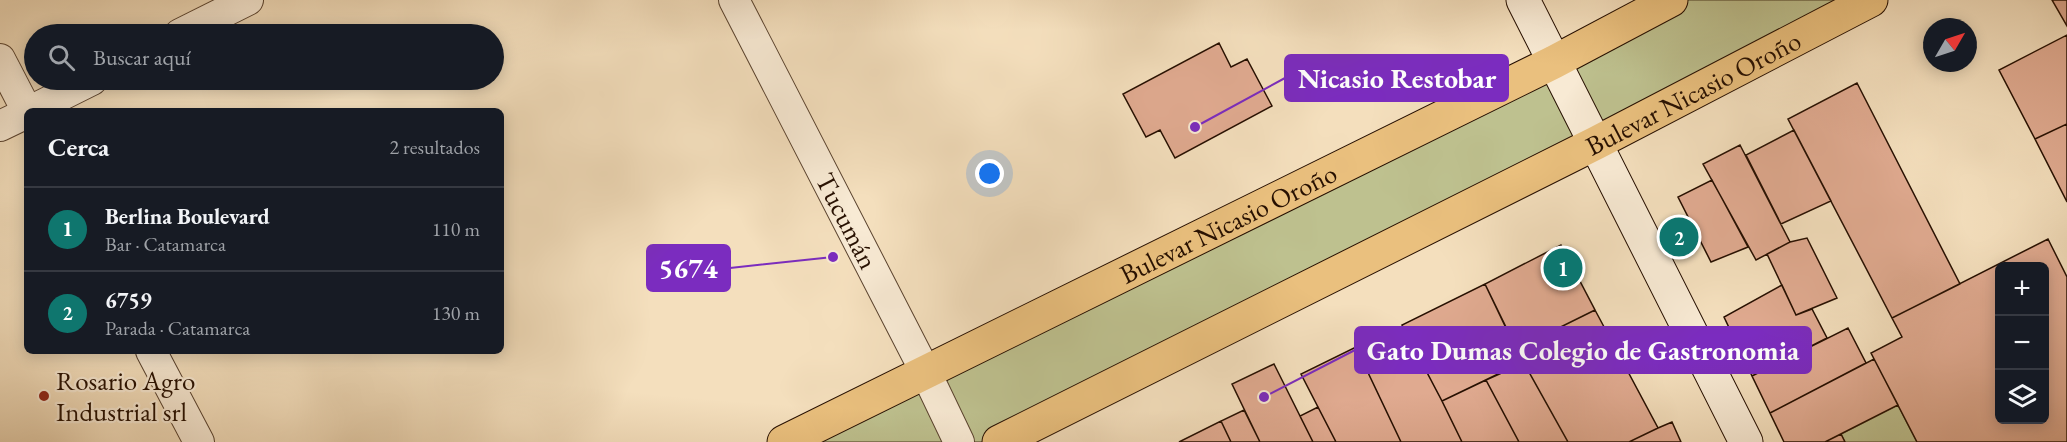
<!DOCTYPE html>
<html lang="es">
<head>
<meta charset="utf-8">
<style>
  body { margin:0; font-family:"EB Garamond",serif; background:#242831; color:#f1f3f6 }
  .controls { position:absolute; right:18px; bottom:18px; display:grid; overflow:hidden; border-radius:9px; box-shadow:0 3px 15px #0003 }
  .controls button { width:54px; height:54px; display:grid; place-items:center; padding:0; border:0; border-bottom:2px solid #363941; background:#171b24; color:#f1f3f6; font:30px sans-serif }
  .compass { position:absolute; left:1923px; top:18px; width:54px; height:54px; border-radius:50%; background:#171b24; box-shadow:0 3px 15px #0003; rotate:51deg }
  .you { position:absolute; left:990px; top:174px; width:21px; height:21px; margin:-15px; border:4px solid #fff; border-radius:50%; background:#1a73e8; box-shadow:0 0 0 9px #1a73e833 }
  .badge { display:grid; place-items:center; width:39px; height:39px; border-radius:50%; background:#0f766e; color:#fff; font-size:20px; font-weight:700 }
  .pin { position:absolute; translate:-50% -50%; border:3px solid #fff; box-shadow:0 2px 6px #0006 }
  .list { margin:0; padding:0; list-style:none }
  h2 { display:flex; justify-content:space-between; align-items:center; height:78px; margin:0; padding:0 24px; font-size:26px }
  h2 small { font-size:20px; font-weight:400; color:#9ea1a6 }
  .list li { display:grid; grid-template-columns:39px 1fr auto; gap:18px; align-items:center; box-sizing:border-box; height:84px; padding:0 24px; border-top:2px solid #363941 }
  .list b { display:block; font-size:22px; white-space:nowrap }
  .list p { margin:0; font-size:20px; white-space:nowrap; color:#9ea1a6 }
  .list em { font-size:20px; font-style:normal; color:#9ea1a6 }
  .icon { flex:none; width:33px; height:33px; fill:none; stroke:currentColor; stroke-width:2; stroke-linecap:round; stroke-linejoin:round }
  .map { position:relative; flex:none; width:2067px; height:442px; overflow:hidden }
  .search { position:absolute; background:#171b24; box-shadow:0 3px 15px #0003; left:24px; top:24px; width:480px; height:66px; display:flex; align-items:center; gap:15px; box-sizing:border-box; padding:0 21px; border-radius:33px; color:#9ea1a6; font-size:22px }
  .panel { position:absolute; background:#171b24; box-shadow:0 3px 15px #0003; left:24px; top:108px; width:480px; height:246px; border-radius:9px }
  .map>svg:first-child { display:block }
  .green { fill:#bec18f; stroke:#726848; stroke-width:1.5 }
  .building { fill:#e0aa90; stroke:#260f00; stroke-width:1.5; fill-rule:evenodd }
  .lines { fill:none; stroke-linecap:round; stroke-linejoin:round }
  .street-casing { stroke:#5a432f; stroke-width:32 }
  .secondary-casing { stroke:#260f00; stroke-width:35 }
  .primary-casing { stroke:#260f00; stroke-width:35 }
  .street { stroke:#f8ead4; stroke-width:30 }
  .secondary { stroke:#f8ead4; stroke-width:33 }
  .primary { stroke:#eac07e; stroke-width:33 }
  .poi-dot { fill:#8f2418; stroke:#f8ead4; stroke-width:2 }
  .labels { text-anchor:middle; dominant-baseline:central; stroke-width:4.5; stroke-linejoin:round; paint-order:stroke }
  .street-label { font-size:27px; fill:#260f00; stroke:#f8ead4 }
  .poi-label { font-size:27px; fill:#260f00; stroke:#f8ead4; text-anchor:start }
  .leader { fill:none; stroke:#7b2cbf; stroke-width:2 }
  .callout-dot { fill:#7b2cbf; stroke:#f8ead4; stroke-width:2 }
  .callout { fill:#7b2cbf; stroke:#7b2cbf; stroke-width:2 }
  .callout-label { font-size:28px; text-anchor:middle; font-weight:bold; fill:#fff }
</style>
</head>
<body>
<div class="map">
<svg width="2067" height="442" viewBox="0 0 2067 442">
  <rect width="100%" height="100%" fill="#f4dfbd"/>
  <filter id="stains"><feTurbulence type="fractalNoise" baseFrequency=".00333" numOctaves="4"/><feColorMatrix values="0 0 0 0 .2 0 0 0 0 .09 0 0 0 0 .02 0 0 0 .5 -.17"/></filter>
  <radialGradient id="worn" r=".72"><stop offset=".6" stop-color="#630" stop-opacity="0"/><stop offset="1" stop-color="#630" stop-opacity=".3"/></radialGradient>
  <path class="green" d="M1671,0H1871L999,442H784Z
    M1898,405L1917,442H1845L1841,434Z"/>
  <path class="building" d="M2052,0H2067V26Z
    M2067,35V124L2035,139L1999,70Z
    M1219,43L1231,67L1247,59L1272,106L1175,158L1160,130L1146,137L1123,94Z
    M1857,83L1960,284L1892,318L1788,119Z
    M2067,124V202L2035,139Z
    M1794,130L1831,201L1781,224L1746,155Z
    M1740,145L1790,242L1756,260L1703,164Z
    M1712,180L1748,247L1711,262L1678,197Z
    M1807,238L1837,298L1796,315L1767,254L1790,242Z
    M2048,239L2067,277V442H1917L1871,353L1902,337L1892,318ZM2000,266H2044V420H2000Z
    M1561,245L1595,310L1516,349L1485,284Z
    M1485,284L1523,362L1442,401L1402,325Z
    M1782,285L1796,315L1812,309L1827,338L1752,376L1724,317Z
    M1595,310L1658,428L1629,442H1568L1516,349Z
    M1848,328L1866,363L1770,413L1752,376Z
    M1410,340L1442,401L1462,442H1401L1363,362Z
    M1356,347L1363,362L1401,442H1336L1301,374Z
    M1874,359L1898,405L1825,442H1784L1770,413Z
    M1524,363L1568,442H1519L1486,380Z
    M1274,364L1313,442H1260L1232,384Z
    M1486,380L1519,442H1462L1442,401Z
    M1318,407L1336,442H1313L1300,416Z
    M1244,410L1260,442H1231L1221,421Z
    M1221,421L1231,442H1179Z
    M1672,422L1681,442H1629L1658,428Z
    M1841,434L1845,442H1825Z"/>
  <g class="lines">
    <defs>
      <g id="street">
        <path id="s1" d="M734,0L926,373L959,442"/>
        <path d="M180,34L248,0"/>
        <path d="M0,59L27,111"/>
        <path d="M30,111L92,80"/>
        <path d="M0,126L27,113"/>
        <path d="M151,351L199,442"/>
      </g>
      <path id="secondary" d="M1523,0L1746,442"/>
      <g id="primary">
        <path id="s2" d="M784,442L1554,62L1671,0"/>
        <path id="s3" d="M999,442L1596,143L1871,0"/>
      </g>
    </defs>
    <use href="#street" class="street-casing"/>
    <use href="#secondary" class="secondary-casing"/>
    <use href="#primary" class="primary-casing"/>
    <use href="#street" class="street"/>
    <use href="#secondary" class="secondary"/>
    <use href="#primary" class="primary"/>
  </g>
  <circle class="poi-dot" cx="44" cy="396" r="6"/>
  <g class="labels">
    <g class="street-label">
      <text stroke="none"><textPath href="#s3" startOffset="777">Bulevar Nicasio Oroño</textPath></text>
      <text stroke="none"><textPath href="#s1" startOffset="248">Tucumán</textPath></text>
      <text stroke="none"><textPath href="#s2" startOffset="495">Bulevar Nicasio Oroño</textPath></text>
    </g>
    <g class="poi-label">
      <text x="56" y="380">Rosario Agro<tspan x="56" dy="31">Industrial srl</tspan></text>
    </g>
  </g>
  <path class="leader" d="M1195 127L1285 78M833 257L730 268M1264 397L1355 350"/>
  <g class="callout-dot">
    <circle cx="1195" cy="127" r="6"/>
    <circle cx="833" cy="257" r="6"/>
    <circle cx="1264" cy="397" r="6"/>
  </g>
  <g class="callout">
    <rect x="1285" y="55" width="223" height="46" rx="6"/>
    <rect x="647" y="245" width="83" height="46" rx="6"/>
    <rect x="1355" y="327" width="456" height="46" rx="6"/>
  </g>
  <g class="callout-label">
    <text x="1397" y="88">Nicasio Restobar</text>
    <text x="688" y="278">5674</text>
    <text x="1583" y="360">Gato Dumas Colegio de Gastronomia</text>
  </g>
  <rect width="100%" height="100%" filter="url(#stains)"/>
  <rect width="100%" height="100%" fill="url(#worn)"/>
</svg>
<div class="controls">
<button>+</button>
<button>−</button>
<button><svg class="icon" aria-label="layers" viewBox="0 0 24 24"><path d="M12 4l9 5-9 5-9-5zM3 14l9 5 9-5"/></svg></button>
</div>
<svg class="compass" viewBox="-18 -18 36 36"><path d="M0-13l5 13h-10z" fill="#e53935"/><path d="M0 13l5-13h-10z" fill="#9ea1a6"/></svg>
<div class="you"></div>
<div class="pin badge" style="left:1563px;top:268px">1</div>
<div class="pin badge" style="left:1679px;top:237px">2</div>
<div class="search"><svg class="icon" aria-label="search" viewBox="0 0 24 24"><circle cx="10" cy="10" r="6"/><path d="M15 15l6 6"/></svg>Buscar aquí</div>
<section class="panel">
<h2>Cerca<small>2 resultados</small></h2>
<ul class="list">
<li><span class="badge">1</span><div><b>Berlina Boulevard</b><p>Bar · Catamarca</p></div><em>110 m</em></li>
<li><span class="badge">2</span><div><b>6759</b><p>Parada · Catamarca</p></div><em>130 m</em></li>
</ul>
</section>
</div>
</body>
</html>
